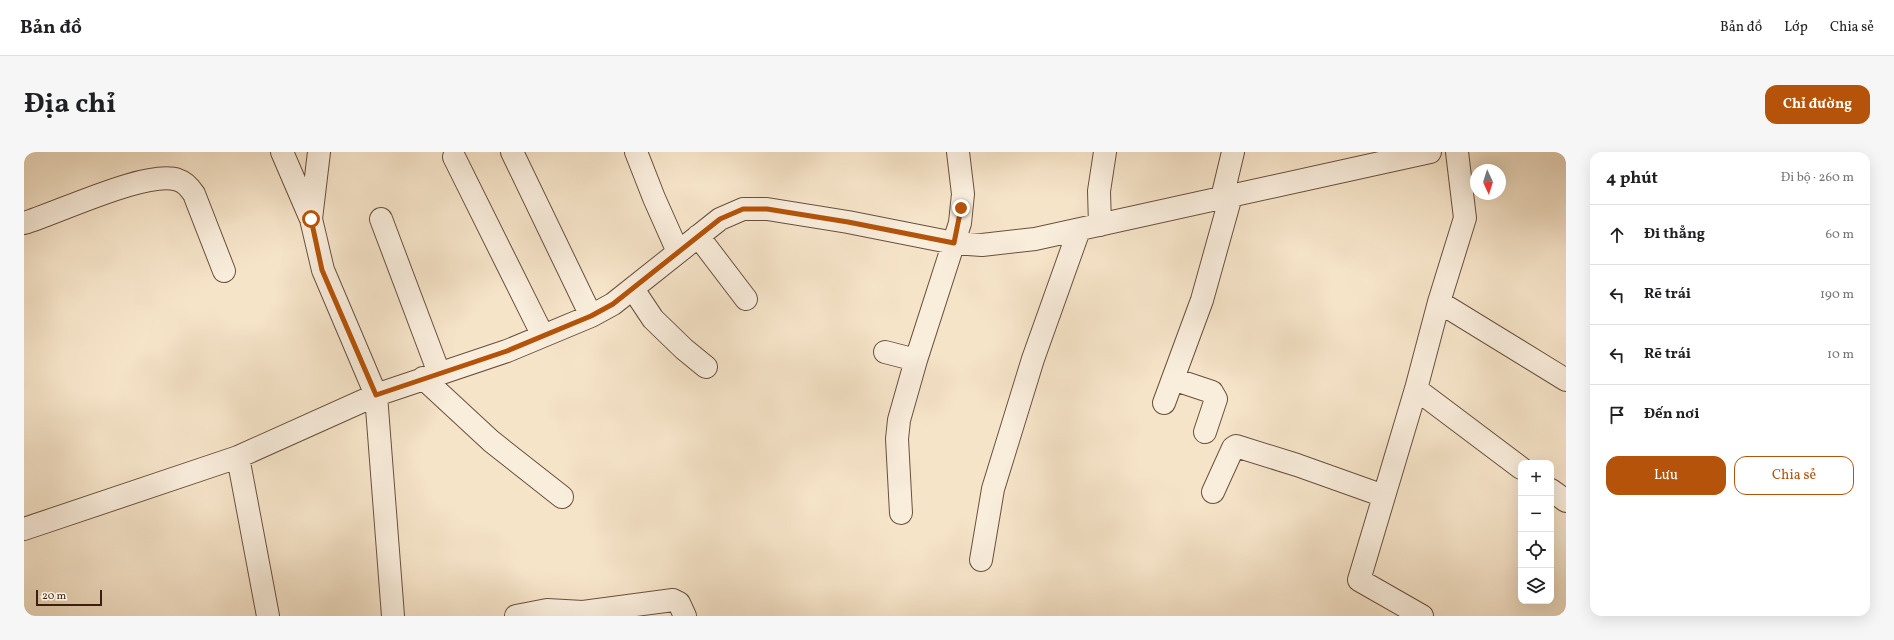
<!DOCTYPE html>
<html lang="vi">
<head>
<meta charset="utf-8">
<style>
  body { margin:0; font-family:Vollkorn,serif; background:#f6f6f6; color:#202124 }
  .controls { position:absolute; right:12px; bottom:12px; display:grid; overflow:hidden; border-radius:8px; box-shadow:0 4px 16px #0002 }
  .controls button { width:36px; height:36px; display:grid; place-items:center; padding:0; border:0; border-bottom:1px solid #e0e0e0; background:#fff; color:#202124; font:20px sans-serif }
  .compass { position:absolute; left:1446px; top:12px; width:36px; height:36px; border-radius:50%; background:#fff; box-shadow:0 4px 16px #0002; rotate:176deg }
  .scale { position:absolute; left:12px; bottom:10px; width:66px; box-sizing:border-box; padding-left:4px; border:2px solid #3c1f10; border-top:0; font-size:11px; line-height:14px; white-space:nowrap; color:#3c1f10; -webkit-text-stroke:3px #f9eddc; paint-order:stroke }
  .stop { position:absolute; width:12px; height:12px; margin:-9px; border:3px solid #b45309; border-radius:50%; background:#fff }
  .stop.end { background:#b45309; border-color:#fff; box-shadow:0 1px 4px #0008 }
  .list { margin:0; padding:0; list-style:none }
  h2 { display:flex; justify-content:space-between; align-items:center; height:52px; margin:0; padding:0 16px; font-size:17px }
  h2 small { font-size:13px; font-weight:400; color:#757577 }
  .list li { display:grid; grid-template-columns:26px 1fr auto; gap:12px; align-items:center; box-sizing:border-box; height:60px; padding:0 16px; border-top:1px solid #e0e0e0 }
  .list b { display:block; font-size:15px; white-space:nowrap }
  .list em { font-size:13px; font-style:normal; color:#757577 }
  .actions { display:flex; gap:8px; padding:12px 16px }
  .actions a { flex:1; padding:9px 0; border:1px solid #b45309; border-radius:12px; text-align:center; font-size:14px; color:#b45309 }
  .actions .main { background:#b45309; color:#fff }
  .icon { flex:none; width:22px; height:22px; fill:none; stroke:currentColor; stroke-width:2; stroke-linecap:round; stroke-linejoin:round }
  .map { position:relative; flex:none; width:1542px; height:464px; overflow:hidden; border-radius:12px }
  header { display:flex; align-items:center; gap:24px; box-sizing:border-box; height:56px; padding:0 20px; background:#fff; border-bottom:1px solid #e0e0e0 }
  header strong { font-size:19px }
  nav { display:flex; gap:22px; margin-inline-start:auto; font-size:14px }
  .intro { display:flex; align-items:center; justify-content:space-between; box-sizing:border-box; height:96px; padding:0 24px }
  h1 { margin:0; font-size:28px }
  .button { padding:10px 18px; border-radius:12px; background:#b45309; color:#fff; font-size:14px; font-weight:700 }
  main { display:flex; gap:24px; padding:0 24px }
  aside { flex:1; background:#fff; border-radius:12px; box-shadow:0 4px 16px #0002 }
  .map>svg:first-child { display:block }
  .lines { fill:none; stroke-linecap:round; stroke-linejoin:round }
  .minor-casing { stroke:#6a503e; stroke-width:24 }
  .minor { stroke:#f9eddc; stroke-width:22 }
  .route { stroke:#b45309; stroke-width:5 }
</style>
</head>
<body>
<header>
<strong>Bản đồ</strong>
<nav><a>Bản đồ</a><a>Lớp</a><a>Chia sẻ</a></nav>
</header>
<div class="intro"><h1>Địa chỉ</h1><a class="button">Chỉ đường</a></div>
<main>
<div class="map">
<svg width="1542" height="464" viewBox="0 0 1542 464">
  <rect width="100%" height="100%" fill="#f6e4c9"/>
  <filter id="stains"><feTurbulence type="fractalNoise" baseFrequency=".005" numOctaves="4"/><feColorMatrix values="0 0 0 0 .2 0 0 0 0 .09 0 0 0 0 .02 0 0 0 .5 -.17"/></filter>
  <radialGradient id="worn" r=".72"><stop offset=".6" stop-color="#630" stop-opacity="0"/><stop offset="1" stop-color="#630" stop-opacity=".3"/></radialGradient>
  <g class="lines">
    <defs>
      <path id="minor" d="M258,0L286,65
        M295,0L287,67L299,118L352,243L369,464
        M488,0L567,164
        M612,0L630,46L654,100
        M430,5L519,184
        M1198,46L1209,0
        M357,67L415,221
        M0,71C34,61 124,17 154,28C161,30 166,36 170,42L200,119
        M1076,73L1075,39L1081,0
        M674,84L722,147
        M609,137L629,167L660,197L682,215
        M1415,150L1542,228
        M861,200L892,208
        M399,226L467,289L538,345
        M1149,227L1188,240L1192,247L1181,280
        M1392,237L1497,316
        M1140,251L1178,148L1207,44
        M214,305L244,464
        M1527,338L1542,349
        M1189,340L1209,296L1212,294L1273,313L1360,344
        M877,361L873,287L875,268L892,208L936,71L939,42L934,0
        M0,377L214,305L352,243L483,199L567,164L589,152L696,67L719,57H743L824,70L930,91L958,93L1011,87L1406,0
        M957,408L969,337L1009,207L1055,78
        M492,464L523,458L559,460L649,448L655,451L661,464
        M1398,464L1335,428L1392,237L1415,150L1441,66L1433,0"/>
    </defs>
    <use href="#minor" class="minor-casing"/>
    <use href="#minor" class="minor"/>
  </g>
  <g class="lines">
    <path class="route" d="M287,67L298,118L352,243L483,199L567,164L589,152L696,67L719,57H743L824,70L930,91L937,56"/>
  </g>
  <rect width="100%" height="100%" filter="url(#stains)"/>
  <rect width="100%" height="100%" fill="url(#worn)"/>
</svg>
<div class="controls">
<button>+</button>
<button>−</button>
<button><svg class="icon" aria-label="locate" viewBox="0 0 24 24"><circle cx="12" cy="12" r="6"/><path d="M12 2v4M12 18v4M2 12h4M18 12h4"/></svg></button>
<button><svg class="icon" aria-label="layers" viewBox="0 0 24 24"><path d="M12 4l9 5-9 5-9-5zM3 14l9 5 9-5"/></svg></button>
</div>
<svg class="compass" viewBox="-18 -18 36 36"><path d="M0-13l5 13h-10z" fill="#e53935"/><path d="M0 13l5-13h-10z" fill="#757577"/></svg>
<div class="scale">20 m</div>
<div class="stop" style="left:287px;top:67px"></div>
<div class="stop end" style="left:937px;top:56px"></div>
</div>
<aside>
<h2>4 phút<small>Đi bộ · 260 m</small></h2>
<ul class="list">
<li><svg class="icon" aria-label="ahead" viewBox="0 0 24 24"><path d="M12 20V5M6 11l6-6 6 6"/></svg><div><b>Đi thẳng</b></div><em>60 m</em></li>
<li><svg class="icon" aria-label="left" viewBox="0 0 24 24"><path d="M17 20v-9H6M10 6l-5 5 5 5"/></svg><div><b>Rẽ trái</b></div><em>190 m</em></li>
<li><svg class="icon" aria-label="left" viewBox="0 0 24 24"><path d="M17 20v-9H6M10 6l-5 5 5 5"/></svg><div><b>Rẽ trái</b></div><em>10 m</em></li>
<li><svg class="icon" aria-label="arrive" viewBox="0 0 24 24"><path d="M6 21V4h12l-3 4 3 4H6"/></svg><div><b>Đến nơi</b></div></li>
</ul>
<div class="actions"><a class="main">Lưu</a><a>Chia sẻ</a></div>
</aside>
</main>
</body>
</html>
